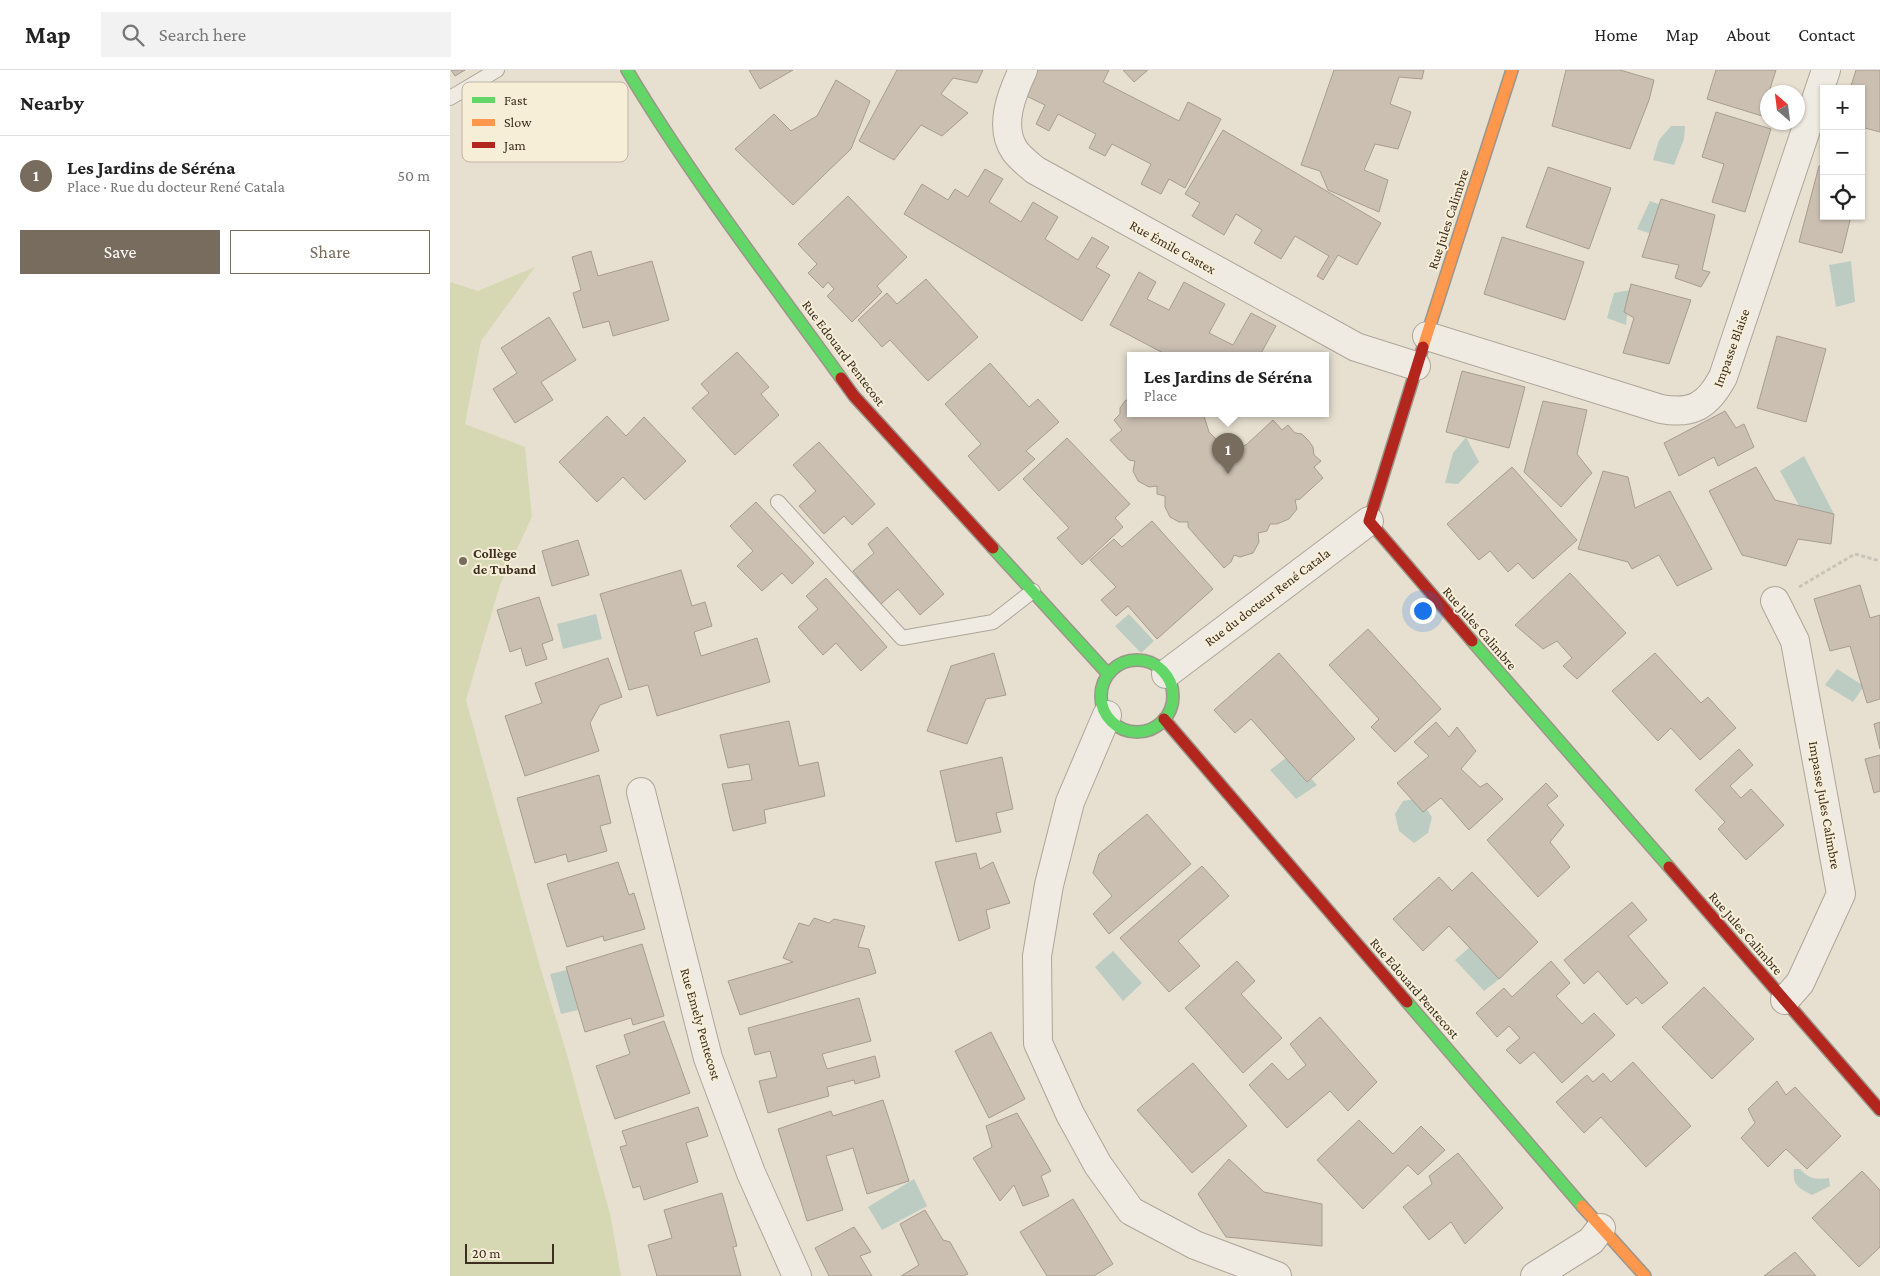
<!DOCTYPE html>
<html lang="en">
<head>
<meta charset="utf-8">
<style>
  body { margin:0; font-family:"Crimson Pro",serif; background:#f2f2f2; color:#222 }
  .controls { position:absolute; right:15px; top:15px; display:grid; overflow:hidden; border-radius:0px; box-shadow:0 1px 4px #0004 }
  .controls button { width:45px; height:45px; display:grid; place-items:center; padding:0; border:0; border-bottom:1px solid #e0e0e0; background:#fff; color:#222; font:25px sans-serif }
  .compass { position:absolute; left:1310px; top:15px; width:45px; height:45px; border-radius:50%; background:#fff; box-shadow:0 1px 4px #0004; rotate:332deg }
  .scale { position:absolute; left:15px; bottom:12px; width:89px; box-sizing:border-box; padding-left:5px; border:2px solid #3d2e20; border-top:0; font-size:14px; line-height:18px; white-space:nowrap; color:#3d2e20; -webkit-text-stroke:4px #f7eed8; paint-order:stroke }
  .you { position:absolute; left:972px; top:540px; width:18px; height:18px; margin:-12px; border:4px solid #fff; border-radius:50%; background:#1a73e8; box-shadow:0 0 0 8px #1a73e833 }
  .badge { display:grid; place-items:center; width:32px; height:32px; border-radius:50%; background:#786c5e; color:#fff; font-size:16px; font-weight:700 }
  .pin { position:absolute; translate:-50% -41px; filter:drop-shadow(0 1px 2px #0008) }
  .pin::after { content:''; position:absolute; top:26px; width:18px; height:15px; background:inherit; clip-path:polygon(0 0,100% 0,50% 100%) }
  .popup { position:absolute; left:677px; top:282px; width:202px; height:65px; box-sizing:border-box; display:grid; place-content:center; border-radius:0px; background:#fff; filter:drop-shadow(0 1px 4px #0005); font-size:16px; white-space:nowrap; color:#767676 }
  .popup b { font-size:19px; color:#222 }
  .popup::after { content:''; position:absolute; left:50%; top:100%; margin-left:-10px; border:10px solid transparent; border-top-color:#fff }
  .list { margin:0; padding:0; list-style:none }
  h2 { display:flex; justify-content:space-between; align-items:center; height:65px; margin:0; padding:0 20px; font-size:21px }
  h2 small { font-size:16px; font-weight:400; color:#767676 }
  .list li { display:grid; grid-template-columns:32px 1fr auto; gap:15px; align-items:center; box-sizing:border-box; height:80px; padding:0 20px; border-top:1px solid #e0e0e0 }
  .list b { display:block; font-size:19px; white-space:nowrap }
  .list p { margin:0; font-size:16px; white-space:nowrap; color:#767676 }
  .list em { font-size:16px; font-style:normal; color:#767676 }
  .actions { display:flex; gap:10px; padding:15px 20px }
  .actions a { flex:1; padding:11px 0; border:1px solid #786c5e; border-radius:0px; text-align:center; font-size:18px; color:#786c5e }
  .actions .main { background:#786c5e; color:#fff }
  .icon { flex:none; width:28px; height:28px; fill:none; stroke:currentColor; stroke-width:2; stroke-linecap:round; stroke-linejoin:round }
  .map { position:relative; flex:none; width:1430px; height:1206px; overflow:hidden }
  header { display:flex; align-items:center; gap:30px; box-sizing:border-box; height:70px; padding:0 25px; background:#fff; border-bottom:1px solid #e0e0e0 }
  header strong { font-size:24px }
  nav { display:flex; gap:28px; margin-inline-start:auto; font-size:18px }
  .search { width:350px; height:45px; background:#f2f2f2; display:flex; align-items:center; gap:12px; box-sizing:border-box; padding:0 18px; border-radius:0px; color:#767676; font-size:19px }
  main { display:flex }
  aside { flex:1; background:#fff }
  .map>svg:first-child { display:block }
  .green { fill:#d6d7b3 }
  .water { fill:#bcccc2 }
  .building { fill:#cbbfb2; stroke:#a89c90 }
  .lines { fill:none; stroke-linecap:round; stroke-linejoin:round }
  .lane-casing { stroke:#ada599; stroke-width:16 }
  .street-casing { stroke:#ada599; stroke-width:30 }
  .fast-casing { stroke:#9c958a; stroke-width:14 }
  .slow-casing { stroke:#9c958a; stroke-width:14 }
  .jam-casing { stroke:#9c958a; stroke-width:14 }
  .path { stroke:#c8c2b9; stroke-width:3; stroke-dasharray:4 2.5; stroke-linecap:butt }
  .lane { stroke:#efebe3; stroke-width:14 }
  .street { stroke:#efebe3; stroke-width:28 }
  .fast { stroke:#63d668; stroke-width:11 }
  .slow { stroke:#ff974d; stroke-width:11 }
  .jam { stroke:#b3261e; stroke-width:11 }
  .poi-dot { fill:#786c5e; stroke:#f7eed8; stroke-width:2 }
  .labels { text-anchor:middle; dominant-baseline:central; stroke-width:4; stroke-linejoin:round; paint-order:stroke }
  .street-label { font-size:14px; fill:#3d2e20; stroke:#f7eed8 }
  .poi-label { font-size:14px; font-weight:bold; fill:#3d2e20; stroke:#f7eed8; text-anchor:start }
  .key { fill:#f7eed8; stroke:#bfb4a1; stroke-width:1 }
  .key-label { font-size:14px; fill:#3d2e20 }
</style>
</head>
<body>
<header>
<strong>Map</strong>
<div class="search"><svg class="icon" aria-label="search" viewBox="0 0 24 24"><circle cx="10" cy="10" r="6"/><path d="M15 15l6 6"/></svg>Search here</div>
<nav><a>Home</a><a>Map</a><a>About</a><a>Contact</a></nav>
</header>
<main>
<aside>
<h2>Nearby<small></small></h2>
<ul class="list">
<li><span class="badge">1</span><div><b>Les Jardins de Séréna</b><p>Place · Rue du docteur René Catala</p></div><em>50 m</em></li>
</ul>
<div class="actions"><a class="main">Save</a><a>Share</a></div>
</aside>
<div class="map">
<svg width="1430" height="1206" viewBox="0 0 1430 1206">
  <rect width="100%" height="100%" fill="#e7e0d1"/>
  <path class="green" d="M85,197L31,271L15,354L75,377L82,447L50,515L16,630L91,900L116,981L161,1148L171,1206H0V212L28,221Z"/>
  <path class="water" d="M1221,56H1235L1234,69L1224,95L1203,90L1209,70Z
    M1200,131L1225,140L1213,168L1187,159Z
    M1401,191L1405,232L1386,237L1379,195Z
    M1180,220L1176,255L1157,248L1164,223Z
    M1016,367L1029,392L1008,414L995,413L1003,383Z
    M1354,386L1384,444L1357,450L1330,401Z
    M146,544L152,569L113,579L107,554Z
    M679,544L704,571L691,583L665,556Z
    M1387,599L1414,616L1403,632L1375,615Z
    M840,685L867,715L846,729L820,700Z
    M969,728L982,747L978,763L964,773L949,761L945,744L953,731Z
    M1022,875L1053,906L1034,921L1005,890Z
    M663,881L692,913L673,931L645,897Z
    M117,900L128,940L111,944L100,904Z
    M1344,1099H1350C1359,1109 1367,1110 1379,1108L1380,1116L1362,1125C1349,1118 1342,1116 1344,1099Z
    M464,1109L477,1136L432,1160L418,1137Z"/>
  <path class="building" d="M1,0H15L5,6Z
    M299,0H343L310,19Z
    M447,0H533L527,13L503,8L491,24L518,43L492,66L471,55L444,90L409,71Z
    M582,0H659L653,12L729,51L738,32L771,49L735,118L719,109L711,124L691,114L701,94L662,74L655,86L639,78L646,64L608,44L599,61L586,54L595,35L570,23Z
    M673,0H698L684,12Z
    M884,0H974L972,9L949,7L940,34L961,42L948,79L925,74L914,100L938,110L929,142L878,120L870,101L851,95Z
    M1116,0H1170L1204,10L1199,30L1180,79L1102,56Z
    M1266,0H1326L1319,22H1318L1312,46L1257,29Z
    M1406,0H1430V62L1411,57V19H1400Z
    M386,10L420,31L401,79L343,135L285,79L324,44L341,61L367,46Z
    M1266,42L1321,59L1295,142L1262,132L1274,94L1252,87Z
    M773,60L931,153L907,195L888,185L873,210L867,206L879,186L845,166L831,189L804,173L812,160L786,144L774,165L742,146L750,133L735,124Z
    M1369,96L1374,97V146H1401L1392,183L1349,172Z
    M1098,97L1161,118L1139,179L1076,157Z
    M535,99L553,109L539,132L571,152L583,132L608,147L595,169L628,190L642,167L659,177L646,197L660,205L632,251L454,144L472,114L498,130L505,119L518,127Z
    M398,126L457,187L427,216L432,222L402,252L377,226L384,219L378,212L373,218L358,203L367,194L348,174Z
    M1211,129L1265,145L1252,200L1260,202L1251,217L1225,208L1229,195L1192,187Z
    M1052,167L1134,192L1115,250L1034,224Z
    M141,181L148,206L202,191L219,250L163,266L159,251L133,258L123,223L131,220L122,187Z
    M689,202L706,212L697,229L719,240L734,212L775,234L759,263L783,275L801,243L826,256L810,285H717L660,255Z
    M476,209L528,267L478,311L440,270L432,277L408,250L437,223L447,234Z
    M1181,214L1241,230L1219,294L1173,283L1184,248L1174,242Z
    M99,247L126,290L91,312L103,330L65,353L43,319L67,303L51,278Z
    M1327,266L1376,279L1356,352L1307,338Z
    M287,282L319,317L311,324L329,345L285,385L242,338L259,323L251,314Z
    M540,293L579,337L588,329L609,352L576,381L585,389L549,421L518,386L531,374L495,334Z
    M1012,301L1075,317L1059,378L996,362Z
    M680,328V343H753L759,362L777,380L767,390L773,396H776L782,380L796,375L823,350L832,360L838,355L845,363L852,364L858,370L863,377L864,385L871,391L864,397L873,408L850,429L845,430L847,439L839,449L827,454H820L817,461L808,463L809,472L803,483L790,487L784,485L781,492L774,498L738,457V452H729L720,447L715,437V426L707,424V416L699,417L688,411L683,401L685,391L679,390L660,370L672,360L664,350L670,344V338L675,331Z
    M1093,331L1137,340L1127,384L1142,403L1111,437L1074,402Z
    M1275,341L1286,358L1294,354L1304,377L1268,396L1264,387L1229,406L1214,373Z
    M157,346L176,366L194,347L236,391L195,430L173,407L147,432L109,392Z
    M617,368L680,434L665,448L673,457L632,495L607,468L619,458L573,409Z
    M369,372L425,434L402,455L394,446L374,464L349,436L366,421L343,395Z
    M1062,397L1127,470L1083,509L1068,493L1058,502L1040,481L1029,490L997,454Z
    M1306,397L1325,430L1384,444L1381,474L1348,469L1336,496L1292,485L1259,421Z
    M1153,401L1178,407L1185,438L1220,421L1262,499L1227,516L1209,485L1182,499L1178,492L1128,479Z
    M306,432L364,493L342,514L332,503L312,521L287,496L303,481L280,456Z
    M702,451L763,519L707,569L678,536L666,546L651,530L666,517L640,490L664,469L672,477Z
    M437,457L494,524L470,545L448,519L431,534L403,501L424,483L418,474Z
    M128,470L139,505L102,516L92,481Z
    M231,500L242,536L255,532L262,556L244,562L251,586L307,568L320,612L207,646L198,615L179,620L150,524Z
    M1120,503L1176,563L1127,609L1113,596L1122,588L1107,571L1093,579L1065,555Z
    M376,508L437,577L411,601L386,573L373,585L348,557L368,539L356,526Z
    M1410,515L1420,548L1430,545V629L1417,633L1400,576L1380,581L1364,529Z
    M89,527L103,570L92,574L97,589L76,596L71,578L60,582L47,540Z
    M918,559L991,639L945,682L921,657L929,649L879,595Z
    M544,583L556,625L536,629L517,674L477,661L501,596Z
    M829,583L905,669L857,712L801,649L785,663L764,640Z
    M1205,583L1251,633L1258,627L1286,658L1250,690L1221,658L1208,671L1162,621Z
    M158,588L172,627L150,635L140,653L149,681L75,706L55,646L92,633L85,613Z
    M339,651L349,696L368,692L375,726L314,740L316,753L283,761L272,714L302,710L299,694L278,698L270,665Z
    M986,652L999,667L1007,657L1026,681L1011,699L1030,717L1037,713L1053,729L1019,760L991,728L973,742L947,713L979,686L964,672Z
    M1430,652V679L1424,654Z
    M1289,679L1303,695L1280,716L1291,728L1301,719L1334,755L1296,790L1268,759L1275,752L1245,720Z
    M1430,685V721L1424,723L1415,689Z
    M552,687L563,739L546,743L551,762L506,772L490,701Z
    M149,705L161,753L150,756L157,781L118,792L116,784L85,793L67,728Z
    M1096,713L1108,726L1097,735L1114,755L1100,772L1120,797L1088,827L1037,770Z
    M697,744L741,794L659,864L643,844L662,826L643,803L649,784Z
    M526,783L530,799L543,792L560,833L536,840L540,858L509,871L485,792Z
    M168,792L179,825L184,823L195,859L154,871L153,866L117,877L97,814Z
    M752,796L779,826L728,871L750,896L719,922L670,868Z
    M1022,802L1088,872L1049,909L999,856L973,881L943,849L989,807L1002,821Z
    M1182,832L1197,850L1178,866L1218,913L1192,934L1186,927L1177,935L1148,901L1134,914L1114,890Z
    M364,848L379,853L384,849L415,856L408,877L419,879L426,903L290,945L278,911L343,892L333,888L349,853L359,856Z
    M192,874L214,946L183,955L181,948L135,962L116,897Z
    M787,891L805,911L791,924L832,968L793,1003L735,938Z
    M1101,891L1120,913L1106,926L1132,954L1144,943L1165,965L1112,1013L1084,982L1070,994L1056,980L1070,968L1059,956L1047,967L1026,943L1054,918L1062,927Z
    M1254,917L1304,969L1262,1009L1212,957Z
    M409,928L421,971L372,984L377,999L425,986L430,1007L405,1014L404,1010L377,1017L379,1026L318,1043L309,1011L327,1007L320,981L305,985L298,958Z
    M870,947L927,1012L898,1041L880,1021L837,1058L799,1015L822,993L838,1010L856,995L840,974Z
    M214,951L240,1023L165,1049L146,996L180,984L174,965Z
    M541,962L575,1029L539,1048L505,981Z
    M1183,992L1241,1056L1196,1097L1151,1047L1134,1063L1106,1032L1137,1005L1143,1012L1153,1003L1161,1012Z
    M743,993L797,1056L742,1103L687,1040Z
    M1327,1011L1336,1025L1345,1017L1391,1066L1357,1099L1336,1079L1318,1097L1291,1068L1305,1053L1298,1039Z
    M433,1030L459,1111L417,1124L403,1078L376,1086L393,1140L357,1151L328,1059L381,1041L383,1046Z
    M248,1037L258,1066L236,1073L248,1112L194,1130L190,1116L183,1118L170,1077L177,1075L172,1061Z
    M567,1043L601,1101L591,1106L599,1126L573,1136L564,1115L550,1131L523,1088L542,1077L536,1056Z
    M909,1050L943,1084L971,1056L995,1080L968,1105L958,1095L913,1139L867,1090Z
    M1008,1083L1053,1138L1015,1174L1001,1152L979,1170L953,1137L982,1114L979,1106Z
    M779,1089L814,1122L872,1134V1176L776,1167L748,1124Z
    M1412,1101L1430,1120V1177L1409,1197L1362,1148Z
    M272,1123L287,1176L283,1177L291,1206H207L198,1175L222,1168L214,1140Z
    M623,1129L663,1194L644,1206H597L570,1162Z
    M475,1140L493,1170L500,1172L518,1204L514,1206H451L469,1195L450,1154Z
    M404,1157L421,1182L410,1186L422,1206H379L365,1178Z
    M1345,1182L1366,1206H1314Z"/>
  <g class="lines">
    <defs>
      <path id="lane" d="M0,28L47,0
        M328,432L452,568L543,552L583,521"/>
      <path id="street" d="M573,0C562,23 548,57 565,81C570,88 578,94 585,100L906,277L966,296
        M977,266L1211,339C1243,345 1258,335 1273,307L1376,0
        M1325,531L1345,571L1391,824L1350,913L1335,930
        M716,604L919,451
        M657,645L620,732L599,815L587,886L588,973L620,1044L648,1095L681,1141L745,1175L827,1206
        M191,722L258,988L301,1103L347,1206
        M1085,1206L1141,1171L1151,1158"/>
      <path id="fast" d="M177,0C241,107 318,207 391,308
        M543,478L658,604
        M1022,571L1219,797
        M651 626a36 36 0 1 1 72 0a36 36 0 1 1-72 0Z
        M957,932L1132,1136"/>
      <path id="slow" d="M973,277L1062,0
        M1132,1136L1195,1206"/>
      <path id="jam" d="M973,277L919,451L1022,571
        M391,308L404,326L543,478
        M714,649L957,932
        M1219,797L1430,1040"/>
    </defs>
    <use href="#lane" class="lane-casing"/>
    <use href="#street" class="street-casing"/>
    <use href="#fast" class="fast-casing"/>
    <use href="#slow" class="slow-casing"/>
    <use href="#jam" class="jam-casing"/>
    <path class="path" d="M1349,517L1405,484L1430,491"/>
    <use href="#lane" class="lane"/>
    <use href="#street" class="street"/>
    <use href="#fast" class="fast"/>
    <use href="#slow" class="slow"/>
    <use href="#jam" class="jam"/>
  </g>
  <circle class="poi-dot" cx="13" cy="491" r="5"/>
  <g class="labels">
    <g class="street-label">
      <text transform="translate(998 149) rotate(-72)">Rue Jules Calimbre</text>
      <text transform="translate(723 177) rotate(29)">Rue Émile Castex</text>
      <text transform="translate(1281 278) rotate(-70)">Impasse Blaise</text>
      <text transform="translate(394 283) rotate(53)">Rue Edouard Pentecost</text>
      <text transform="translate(817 527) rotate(-37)">Rue du docteur René Catala</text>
      <text transform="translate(1030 558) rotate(49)">Rue Jules Calimbre</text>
      <text transform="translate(1375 735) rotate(80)">Impasse Jules Calimbre</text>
      <text transform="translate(1296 863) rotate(49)">Rue Jules Calimbre</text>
      <text transform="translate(965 918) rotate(49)">Rue Edouard Pentecost</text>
      <text transform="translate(251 954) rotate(74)">Rue Emely Pentecost</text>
    </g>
    <g class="poi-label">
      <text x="23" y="483">Collège<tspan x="23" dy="16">de Tuband</tspan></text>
    </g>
  </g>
  <rect x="12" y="12" width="166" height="80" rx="8" class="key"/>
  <rect x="22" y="27" width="23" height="6" fill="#63d668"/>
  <rect x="22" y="49" width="23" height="7" fill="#ff974d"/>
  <rect x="22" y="72" width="23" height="6" fill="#b3261e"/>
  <g class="key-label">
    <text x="54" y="35">Fast</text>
    <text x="54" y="57">Slow</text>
    <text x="54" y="80">Jam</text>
  </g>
</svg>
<div class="controls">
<button>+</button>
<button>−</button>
<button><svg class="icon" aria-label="locate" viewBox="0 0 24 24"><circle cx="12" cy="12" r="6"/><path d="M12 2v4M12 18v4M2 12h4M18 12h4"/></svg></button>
</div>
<svg class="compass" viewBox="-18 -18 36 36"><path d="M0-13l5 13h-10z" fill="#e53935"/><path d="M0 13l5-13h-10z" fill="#767676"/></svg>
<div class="scale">20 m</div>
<div class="you"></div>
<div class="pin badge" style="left:778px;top:404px">1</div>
<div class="popup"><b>Les Jardins de Séréna</b>Place</div>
</div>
</main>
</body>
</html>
